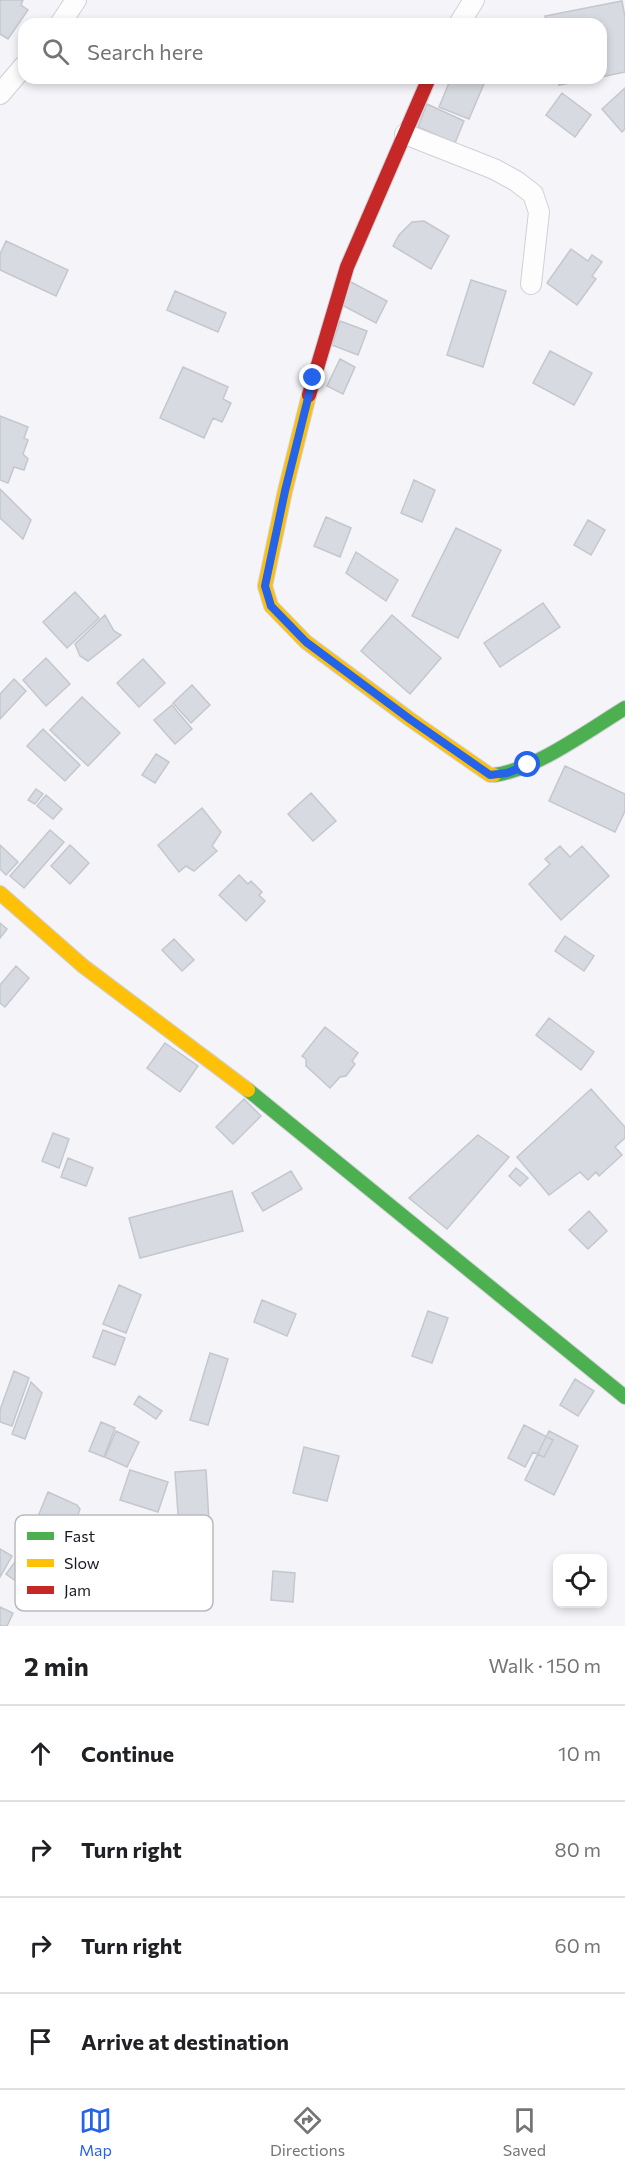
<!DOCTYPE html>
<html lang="en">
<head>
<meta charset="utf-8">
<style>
  body { margin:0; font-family:Commissioner,sans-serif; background:#f2f2f2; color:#202124 }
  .controls { position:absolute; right:18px; bottom:18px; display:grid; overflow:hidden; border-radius:12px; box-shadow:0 3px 9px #0003 }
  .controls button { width:54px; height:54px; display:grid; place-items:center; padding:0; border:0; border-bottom:2px solid #e0e0e0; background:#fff; color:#202124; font:30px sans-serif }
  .stop { position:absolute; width:18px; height:18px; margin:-14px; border:4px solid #2563eb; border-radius:50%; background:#fff }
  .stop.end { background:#2563eb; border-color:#fff; box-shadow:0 2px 6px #0008 }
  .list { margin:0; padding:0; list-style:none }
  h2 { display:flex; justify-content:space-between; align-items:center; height:78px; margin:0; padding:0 24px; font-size:26px }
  h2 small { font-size:20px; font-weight:400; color:#757577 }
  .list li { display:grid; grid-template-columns:39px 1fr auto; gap:18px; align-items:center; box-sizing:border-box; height:96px; padding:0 24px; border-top:2px solid #e0e0e0 }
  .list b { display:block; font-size:22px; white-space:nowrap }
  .list em { font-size:20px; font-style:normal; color:#757577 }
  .icon { flex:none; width:33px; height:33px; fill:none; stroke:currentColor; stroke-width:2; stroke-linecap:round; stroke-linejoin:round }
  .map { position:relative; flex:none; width:625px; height:1626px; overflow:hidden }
  .search { position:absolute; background:#fff; box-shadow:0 3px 9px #0003; left:18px; right:18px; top:18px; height:66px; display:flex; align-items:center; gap:15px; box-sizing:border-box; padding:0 21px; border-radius:18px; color:#757577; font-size:22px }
  .sheet { height:462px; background:#fff }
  nav { display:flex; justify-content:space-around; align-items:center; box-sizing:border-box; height:84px; border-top:2px solid #e0e0e0; background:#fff; font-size:16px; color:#757577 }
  nav a { display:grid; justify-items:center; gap:3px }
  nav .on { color:#2563eb }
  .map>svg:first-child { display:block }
  .building { fill:#d7dbe1; stroke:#c4c7ce; stroke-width:1.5 }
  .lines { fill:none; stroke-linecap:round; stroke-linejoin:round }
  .street-casing { stroke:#d0d0d7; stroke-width:22 }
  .fast-casing { stroke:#d0d0d7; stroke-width:16 }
  .slow-casing { stroke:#d0d0d7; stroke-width:16 }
  .jam-casing { stroke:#d0d0d7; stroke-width:16 }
  .street { stroke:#fdfdfe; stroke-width:20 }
  .fast { stroke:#4caf50; stroke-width:14 }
  .slow { stroke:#ffc107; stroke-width:14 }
  .jam { stroke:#c62828; stroke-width:14 }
  .route { stroke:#2563eb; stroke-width:8 }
  .key { fill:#fff; stroke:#bababc; stroke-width:1.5 }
  .key-label { font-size:16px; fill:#181821 }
</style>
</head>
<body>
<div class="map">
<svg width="625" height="1626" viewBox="0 0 625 1626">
  <rect width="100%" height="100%" fill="#f4f4f9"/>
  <path class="building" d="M0,0H23L21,5L28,10L8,39L0,34Z
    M622,1L625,17V72L601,77V24H547L545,16Z
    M451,78L486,79L469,119L439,107Z
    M558,78H595L559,85Z
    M625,88V129L622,132L602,109Z
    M562,93L591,115L575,137L546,115Z
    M427,104L464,121L455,143L418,127Z
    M424,221L449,236L431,269L393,246L399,235L412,222Z
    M6,241L68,270L56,296L0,270V254Z
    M571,249L588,261L592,255L602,262L592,276L596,279L577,305L547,283Z
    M471,280L506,291L483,367L447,355Z
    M349,281L387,301L376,323L338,303Z
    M175,291L226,313L218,332L167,310Z
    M340,321L367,331L358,355L332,345Z
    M550,351L592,373L574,405L533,383Z
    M340,359L355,367L343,394L327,386Z
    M183,367L228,387L223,399L231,403L222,422L213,418L204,438L160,418Z
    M0,416L28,427L24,438L28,440L23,454L28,459L24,470L14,467L8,483L0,480Z
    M414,480L435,490L422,522L401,513Z
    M0,489L31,520L23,539L0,518Z
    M326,517L351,528L340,557L314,546Z
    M588,520L605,530L591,555L574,545Z
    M456,528L501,550L458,638L412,616Z
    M356,552L398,580L386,601L346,573Z
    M75,592L99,618L67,648L43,622Z
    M543,603L560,627L500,667L484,643Z
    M105,615L114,631L121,635L88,661L80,656L75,644Z
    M392,615L441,658L410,694L361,651Z
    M46,658L70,684L46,706L23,680Z
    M143,659L165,683L139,707L117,683Z
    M14,679L26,691L0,719V694Z
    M192,685L210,705L191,723L173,703Z
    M82,697L120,733L88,766L50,730Z
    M172,705L192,729L175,744L154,720Z
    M43,729L80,765L65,781L27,746Z
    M156,754L169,762L155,783L142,775Z
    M565,766L625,794V811L615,832L549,801Z
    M36,789L43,794L35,804L28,800Z
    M311,793L336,821L313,841L288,814Z
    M46,795L62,809L53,819L37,806Z
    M202,808L221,832L212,846L217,851L194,871L186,866L179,872L158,845Z
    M50,830L64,842L24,888L10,876Z
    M0,845L18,862L6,875L0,869Z
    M70,845L89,863L70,884L51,866Z
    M560,846L570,857L582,846L609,876L561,920L529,884L550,864L545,859Z
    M239,875L248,884L251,881L262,892L259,895L265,901L246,921L219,895Z
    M0,923L7,929L0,938Z
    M565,936L594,956L584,971L555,951Z
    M174,939L194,960L182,971L162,950Z
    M16,966L29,978L5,1007L0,1003V985Z
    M549,1018L594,1052L581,1070L536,1035Z
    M325,1027L358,1053L352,1061L355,1064L346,1076L340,1077L330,1088L306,1066V1059L302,1056Z
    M165,1043L198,1066L180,1092L147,1068Z
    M591,1089L625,1127V1138L615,1147L622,1155L599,1176L596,1172L588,1180L580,1172L549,1195L517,1157Z
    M244,1099L261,1116L233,1144L216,1127Z
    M53,1133L69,1139L59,1168L42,1161Z
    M478,1135L509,1157L447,1229L409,1198Z
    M68,1158L93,1168L86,1186L61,1177Z
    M516,1168L528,1178L520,1186L509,1176Z
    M291,1171L302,1189L263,1211L252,1193Z
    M232,1191L243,1231L140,1258L129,1218Z
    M589,1211L607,1231L588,1249L569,1230Z
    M119,1285L141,1295L126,1333L103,1324Z
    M262,1300L296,1314L287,1336L254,1322Z
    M428,1311L448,1318L432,1363L412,1356Z
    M103,1330L125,1338L115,1365L93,1357Z
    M210,1353L228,1359L208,1425L190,1420Z
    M14,1371L29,1378L12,1426L0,1422V1410Z
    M575,1379L594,1391L578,1416L560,1405Z
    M31,1382L42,1393L25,1439L12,1434Z
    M139,1396L162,1411L156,1419L134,1404Z
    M101,1422L115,1428L104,1457L89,1451Z
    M524,1425L553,1440L544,1457L533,1452L525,1467L508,1458Z
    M116,1431L139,1442L127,1467L105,1457Z
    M549,1431L578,1446L554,1495L525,1480Z
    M304,1447L339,1456L327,1501L293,1493Z
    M130,1470L168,1482L158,1512L120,1500Z
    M206,1470L210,1539L180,1541L175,1472Z
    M48,1492L77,1505L80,1509L61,1560L43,1555L28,1541Z
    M0,1549L12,1556L0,1577Z
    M23,1551L44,1566L27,1589L6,1574Z
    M273,1571L295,1573L293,1602L271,1600Z
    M0,1607L13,1613L7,1626H0Z"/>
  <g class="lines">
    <defs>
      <path id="street" d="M60,24L76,0
        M459,24L474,0
        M0,94L24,66
        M405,134L494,169L516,181L533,194L539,212L531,284"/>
      <path id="fast" d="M494,775C535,770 589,730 625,708
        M248,1090L625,1397"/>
      <path id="slow" d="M309,395L285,491L265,586L271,606L306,642L411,720L490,775H494
        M0,893L83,966L248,1090"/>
      <path id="jam" d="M309,395L347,267L429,78"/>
    </defs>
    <use href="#street" class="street-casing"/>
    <use href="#fast" class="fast-casing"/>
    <use href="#slow" class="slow-casing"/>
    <use href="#jam" class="jam-casing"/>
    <use href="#street" class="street"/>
    <use href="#fast" class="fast"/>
    <use href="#slow" class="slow"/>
    <use href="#jam" class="jam"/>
  </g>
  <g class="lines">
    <path class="route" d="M313,378L285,491L265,586L271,606L306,642L411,720L490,775L507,773L528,765"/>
  </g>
  <rect x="15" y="1515" width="198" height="96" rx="9" class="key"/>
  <rect x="27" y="1532" width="27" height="8" fill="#4caf50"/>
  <rect x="27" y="1559" width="27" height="8" fill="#ffc107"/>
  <rect x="27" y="1586" width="27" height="8" fill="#c62828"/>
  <g class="key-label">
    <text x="64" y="1542">Fast</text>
    <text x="64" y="1569">Slow</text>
    <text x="64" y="1596">Jam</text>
  </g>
</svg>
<div class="controls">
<button><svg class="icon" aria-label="locate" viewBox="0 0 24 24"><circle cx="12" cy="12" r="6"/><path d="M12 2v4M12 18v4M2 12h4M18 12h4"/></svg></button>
</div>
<div class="stop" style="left:528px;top:765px"></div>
<div class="stop end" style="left:313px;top:378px"></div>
<div class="search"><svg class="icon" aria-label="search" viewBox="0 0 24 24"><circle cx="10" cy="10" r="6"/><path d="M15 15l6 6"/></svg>Search here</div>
</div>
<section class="sheet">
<h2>2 min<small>Walk · 150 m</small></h2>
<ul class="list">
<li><svg class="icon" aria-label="ahead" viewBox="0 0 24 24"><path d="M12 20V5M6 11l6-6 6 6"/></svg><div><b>Continue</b></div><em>10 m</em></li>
<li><svg class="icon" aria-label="right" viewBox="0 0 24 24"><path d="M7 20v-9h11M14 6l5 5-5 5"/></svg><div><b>Turn right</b></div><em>80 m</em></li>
<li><svg class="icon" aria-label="right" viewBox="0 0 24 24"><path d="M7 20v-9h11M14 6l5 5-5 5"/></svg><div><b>Turn right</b></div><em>60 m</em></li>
<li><svg class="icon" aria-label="arrive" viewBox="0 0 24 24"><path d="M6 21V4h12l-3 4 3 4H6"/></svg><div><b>Arrive at destination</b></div></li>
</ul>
</section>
<nav>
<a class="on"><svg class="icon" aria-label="map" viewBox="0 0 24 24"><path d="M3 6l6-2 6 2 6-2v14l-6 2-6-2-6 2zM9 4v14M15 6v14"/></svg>Map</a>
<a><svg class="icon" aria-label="directions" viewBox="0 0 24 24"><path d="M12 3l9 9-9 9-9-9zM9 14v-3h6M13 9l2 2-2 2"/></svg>Directions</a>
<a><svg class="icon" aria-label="saved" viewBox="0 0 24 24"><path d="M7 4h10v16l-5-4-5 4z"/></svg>Saved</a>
</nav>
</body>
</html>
